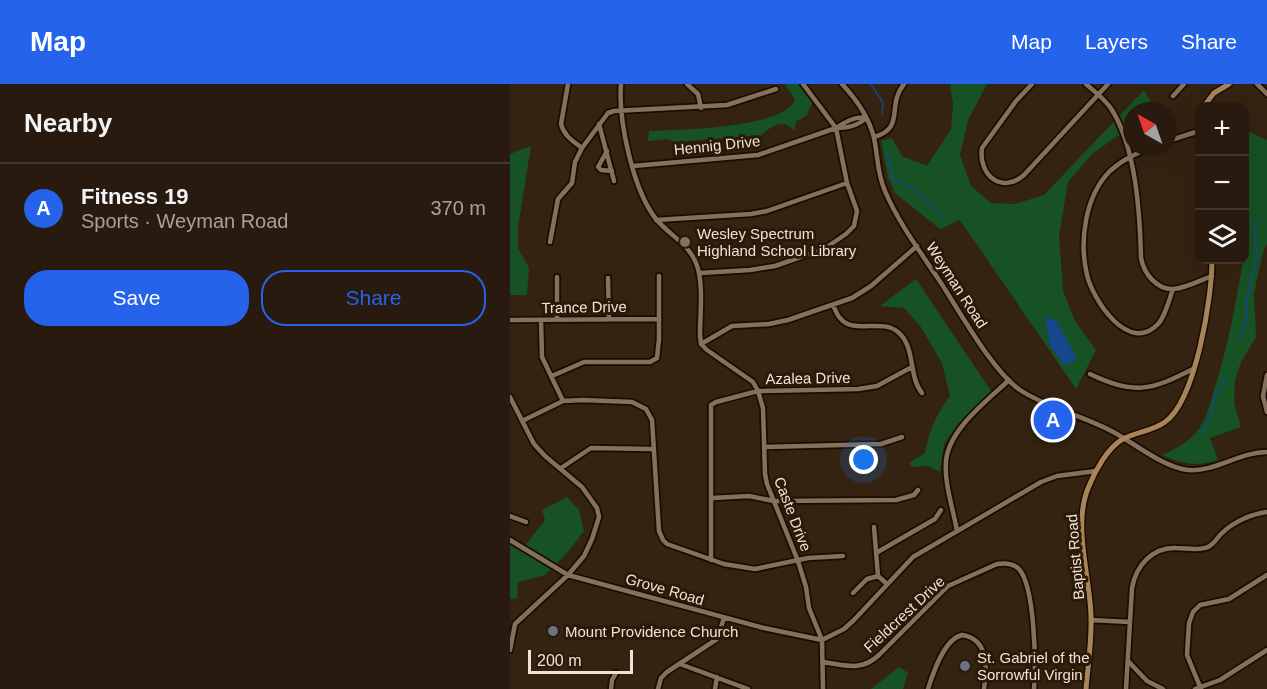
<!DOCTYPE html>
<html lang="en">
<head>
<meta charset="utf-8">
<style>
  body { margin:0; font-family:Helvetica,sans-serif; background:#34271c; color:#f1f3f6 }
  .controls { position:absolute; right:18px; top:18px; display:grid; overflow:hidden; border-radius:12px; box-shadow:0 6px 24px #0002 }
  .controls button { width:54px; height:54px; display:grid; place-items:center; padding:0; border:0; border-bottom:2px solid #44382e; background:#281a0e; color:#f1f3f6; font:30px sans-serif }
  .compass { position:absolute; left:613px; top:18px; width:54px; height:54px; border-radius:50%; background:#281a0e; box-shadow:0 6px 24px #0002; rotate:320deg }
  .scale { position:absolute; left:18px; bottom:15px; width:105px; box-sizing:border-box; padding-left:6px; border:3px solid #eee2d7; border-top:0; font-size:16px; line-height:21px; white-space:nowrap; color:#eee2d7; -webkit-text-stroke:4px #2b1a08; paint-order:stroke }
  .you { position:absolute; left:354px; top:376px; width:21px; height:21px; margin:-15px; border:4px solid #fff; border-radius:50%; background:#1a73e8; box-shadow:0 0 0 9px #1a73e833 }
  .badge { display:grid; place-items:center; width:39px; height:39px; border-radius:50%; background:#2563eb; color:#fff; font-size:20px; font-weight:700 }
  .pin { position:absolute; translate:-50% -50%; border:3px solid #fff; box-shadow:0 2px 6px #0006 }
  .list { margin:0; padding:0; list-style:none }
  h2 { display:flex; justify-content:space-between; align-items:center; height:78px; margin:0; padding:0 24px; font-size:26px }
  h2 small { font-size:20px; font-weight:400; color:#a5a19e }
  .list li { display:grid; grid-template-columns:39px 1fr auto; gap:18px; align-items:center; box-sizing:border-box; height:90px; padding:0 24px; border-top:2px solid #44382e }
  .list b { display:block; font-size:22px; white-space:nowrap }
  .list p { margin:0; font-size:20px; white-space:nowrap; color:#a5a19e }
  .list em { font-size:20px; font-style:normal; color:#a5a19e }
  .actions { display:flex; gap:12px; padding:18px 24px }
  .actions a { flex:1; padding:14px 0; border:2px solid #2563eb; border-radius:24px; text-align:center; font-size:21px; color:#2563eb }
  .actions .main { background:#2563eb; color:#fff }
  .icon { flex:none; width:33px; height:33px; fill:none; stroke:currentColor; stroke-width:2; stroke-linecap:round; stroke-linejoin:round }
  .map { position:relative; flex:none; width:757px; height:605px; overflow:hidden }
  header { display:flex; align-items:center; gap:36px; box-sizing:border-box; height:84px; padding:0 30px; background:#2563eb; color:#fff }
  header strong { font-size:28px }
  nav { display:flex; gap:33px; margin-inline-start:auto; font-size:21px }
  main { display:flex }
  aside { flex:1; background:#281a0e }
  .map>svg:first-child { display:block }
  .green { fill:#165224 }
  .water { fill:#16478c }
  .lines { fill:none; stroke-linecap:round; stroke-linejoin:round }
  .stream { stroke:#16478c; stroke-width:1.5 }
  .minor-casing { stroke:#1c0c00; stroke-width:8 }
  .major-casing { stroke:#1c0c00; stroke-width:8 }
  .minor { stroke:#85705c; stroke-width:4.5 }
  .major { stroke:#a8845b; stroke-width:5 }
  .education-dot { fill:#8d6e63; stroke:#2b1a08; stroke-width:2 }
  .worship-dot { fill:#6b7280; stroke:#2b1a08; stroke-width:2 }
  .labels { text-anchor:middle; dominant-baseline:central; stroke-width:6; stroke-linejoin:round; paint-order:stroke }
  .street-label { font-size:15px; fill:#eee2d7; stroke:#2b1a08 }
  .poi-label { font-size:15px; fill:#eee2d7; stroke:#2b1a08; text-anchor:start }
</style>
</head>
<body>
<header>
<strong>Map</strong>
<nav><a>Map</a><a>Layers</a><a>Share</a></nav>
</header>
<main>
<aside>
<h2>Nearby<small></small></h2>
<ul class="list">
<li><span class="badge">A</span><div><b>Fitness 19</b><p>Sports · Weyman Road</p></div><em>370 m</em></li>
</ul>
<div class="actions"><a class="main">Save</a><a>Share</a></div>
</aside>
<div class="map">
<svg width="757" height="605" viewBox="0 0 757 605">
  <rect width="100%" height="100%" fill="#352312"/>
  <path class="green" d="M275,0H290L303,17L297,31L286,38L284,47C275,34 261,41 252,51L165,58L157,55L138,57L139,47C167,46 278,44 285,15Z
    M440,0H477L458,36L450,71L461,102L481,119L505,120L534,111L634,6L646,27H622V45L606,53L582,70L558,98L549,152L553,207L565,237L586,266L566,305L450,136L430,145L385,109L378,93L371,57L382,54L392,72L417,82L441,45L443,20Z
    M740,48L757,56V160L752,171L744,210L746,253L731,278L725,296L724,319L731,343L700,354L708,376C686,383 672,380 652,371C667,364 679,358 689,345C697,334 700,319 704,306C718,263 726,220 733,176H734L735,70V60Z
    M21,62L8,143V164L19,184L17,211H0V70Z
    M406,195L481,307L448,340L434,360L430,388L418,382L402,383L399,379L415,369C419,347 426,331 440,312L432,279L411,243L394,224L370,222Z
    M57,413L69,426L74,447L58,468L35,491L8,498L7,514L0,515V455L13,464L35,436L32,426Z
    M389,583L398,589L393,605H361Z"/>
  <path class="water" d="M535,233L546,236L567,275L555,282L540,262Z"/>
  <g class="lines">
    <path class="stream" d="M361,0L373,19L372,30
      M377,68L383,95L401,104L435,133
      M731,255L734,239L737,237V214L746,175L749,172C744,164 747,155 744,146L750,137
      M689,351L696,344L706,311L717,291"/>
    <defs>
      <path id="minor" d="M58,0L51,40C54,52 63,57 72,64
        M111,0C108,36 123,106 146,135C159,151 178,159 186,179C194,198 190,230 190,251L191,260L197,266L243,298L248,307L253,324L255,390L257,400L288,477L296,503L299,524L312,556L313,605
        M177,0L188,10L191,24
        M332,0C346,15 359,33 364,54C368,72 367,90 375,107C388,138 411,169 429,196C449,226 482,287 510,306C539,325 575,332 605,349C625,360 655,384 678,386C706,388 729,368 757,368
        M522,0L506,17L472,64C468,90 491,111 514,91L598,0
        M576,0C585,8 596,16 602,26C626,65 630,129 631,174C634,190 647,206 664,205C676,204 691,196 702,192
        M747,0L757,10
        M663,12L674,0
        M89,40L104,97
        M326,44C337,44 348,42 356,34
        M364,53C396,44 376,22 394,0
        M658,57L689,47
        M644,63C627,69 613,75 600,87C575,112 569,157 577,191C583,216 619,272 649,239C656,230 659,216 663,205
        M97,67L88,83L91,86L102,87
        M123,82L248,71L326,44C335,38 345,32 356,34
        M146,136L241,130L257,127L337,99
        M40,158L48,115L62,99L65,78L72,64L98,29L104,27L217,21L266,5
        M190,189L240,186L265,182L314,165L336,150L344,142L347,127L337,99L326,44L293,0
        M47,193V235
        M98,194L99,234
        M323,221C325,225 327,231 330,234C343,251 372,234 388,248C406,263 398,292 412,309
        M0,236L149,235
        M31,236L32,273L53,317
        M191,260L222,242L259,240L278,236L342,214L361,202L407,162
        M580,290C624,311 640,307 683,285
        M757,291L753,312L757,328
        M42,292L74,278H140L147,274L149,255V192
        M0,313L24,360L35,372L72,403L87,424L89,433L82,455L74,472L58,491L5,540L0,566
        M12,337L53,317L73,316L122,318L136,325L142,336L149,447L153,456L157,460L214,480L245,485L298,474L333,472
        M255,363L371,360L392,353
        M51,384L81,364L142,365
        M202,414L239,412L264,417L386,416L404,411L408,406
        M0,432L16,438
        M364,443L368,492L377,500
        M447,447C443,424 434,399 436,377C439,345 477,317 499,296
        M0,456L58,491L254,544L312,556L334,545L344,536L403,473L531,398L547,392L586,387
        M366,469L425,435L431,426
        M201,476V321L206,318L248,307L348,305L367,302L402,283
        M343,509L357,495L368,492
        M581,536L620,538
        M618,577L637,597L653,605
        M313,578C335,581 351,588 369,571L438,502L487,480C495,479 503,479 509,485C525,503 526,580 524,605
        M170,580L238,605
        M101,605L102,596L106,589
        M148,605L151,594L157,588L207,555L214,534
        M205,605L207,593
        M418,605C423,589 434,555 452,551C479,555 477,584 474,605
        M616,605L622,504C626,482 642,463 666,464C676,464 689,467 698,463C704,460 707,454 711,450C723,438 741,430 757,428
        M685,605L710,596L757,566
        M691,605L677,571L679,539L683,528L690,521L719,515L757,491"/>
      <path id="major" d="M694,22L704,9L719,0
        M690,34V54
        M576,605C578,581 582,556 581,532C580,492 562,440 579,402C585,387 598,363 613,355C626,348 643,347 655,338C686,316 702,213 702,176"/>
    </defs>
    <use href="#minor" class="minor-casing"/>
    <use href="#major" class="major-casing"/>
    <use href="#minor" class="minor"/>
    <use href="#major" class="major"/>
  </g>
  <circle class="education-dot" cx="175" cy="158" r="6"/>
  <g class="worship-dot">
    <circle cx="43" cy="547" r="6"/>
    <circle cx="455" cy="582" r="6"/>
  </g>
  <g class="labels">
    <g class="street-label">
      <text transform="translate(207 61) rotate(-6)">Hennig Drive</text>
      <text transform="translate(447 201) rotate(57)">Weyman Road</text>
      <text transform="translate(74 223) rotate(-1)">Trance Drive</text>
      <text transform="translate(298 294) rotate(-1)">Azalea Drive</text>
      <text transform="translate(283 430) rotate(69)">Caste Drive</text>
      <text transform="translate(565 473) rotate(-95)">Baptist Road</text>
      <text transform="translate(155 505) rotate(16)">Grove Road</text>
      <text transform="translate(394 530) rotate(-43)">Fieldcrest Drive</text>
    </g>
    <g class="poi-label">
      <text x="187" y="149">Wesley Spectrum<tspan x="187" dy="17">Highland School Library</tspan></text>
      <text x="55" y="547">Mount Providence Church</text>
      <text x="467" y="573">St. Gabriel of the<tspan x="467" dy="17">Sorrowful Virgin</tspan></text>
    </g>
  </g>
</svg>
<div class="controls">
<button>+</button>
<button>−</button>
<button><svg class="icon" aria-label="layers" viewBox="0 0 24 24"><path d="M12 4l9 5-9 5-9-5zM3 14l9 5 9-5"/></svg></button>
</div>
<svg class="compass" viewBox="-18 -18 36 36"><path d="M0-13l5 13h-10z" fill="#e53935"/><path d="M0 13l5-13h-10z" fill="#a5a19e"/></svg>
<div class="scale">200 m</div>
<div class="you"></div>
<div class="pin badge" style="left:543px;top:336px">A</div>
</div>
</main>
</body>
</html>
